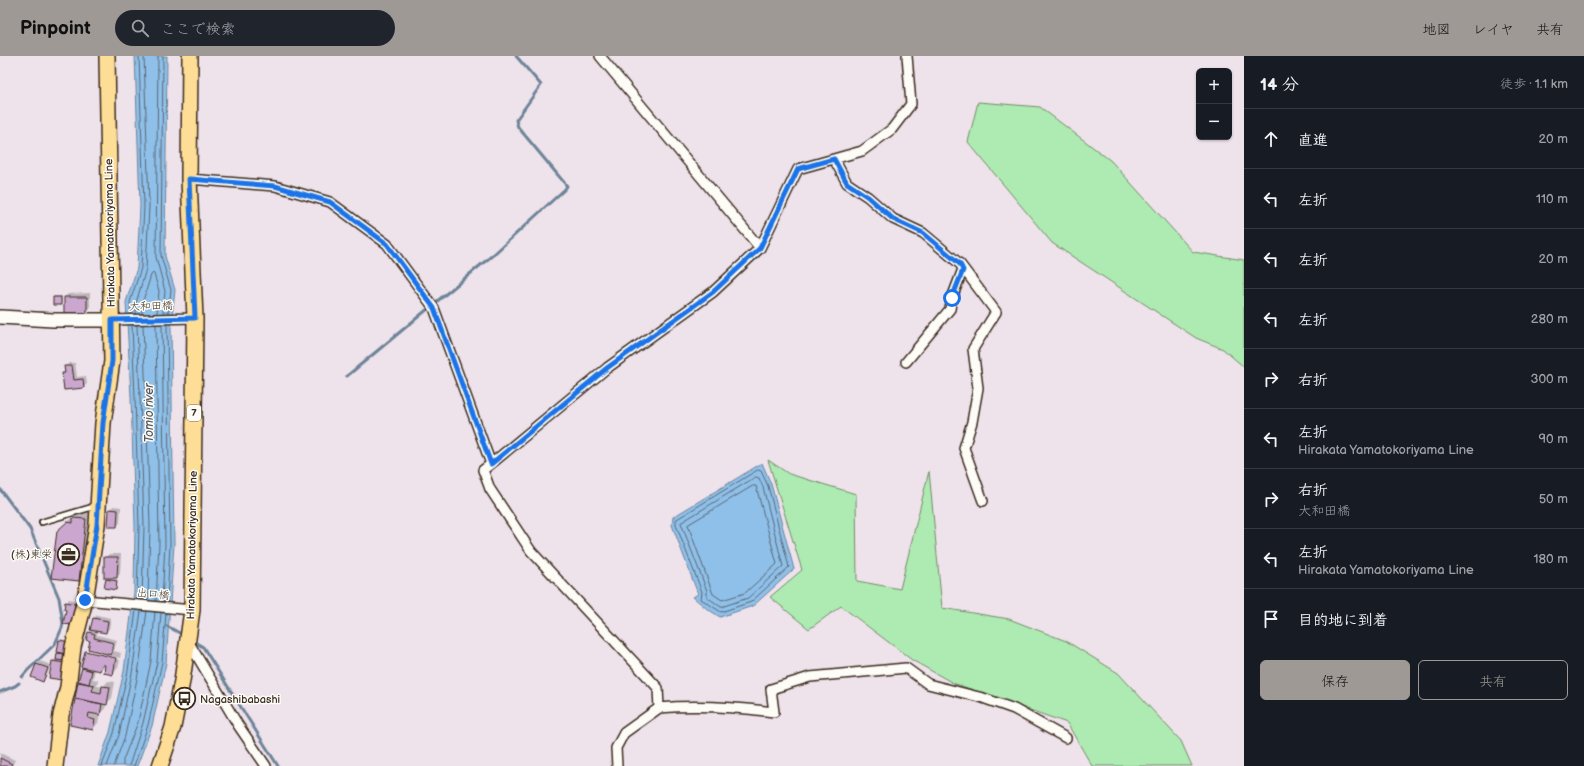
<!DOCTYPE html>
<html lang="ja">
<head>
<meta charset="utf-8">
<style>
  body { margin:0; font-family:"Balsamiq Sans","Klee One",sans-serif; background:#20242c; color:#f1f3f6 }
  .controls { position:absolute; right:12px; top:12px; display:grid; overflow:hidden; border-radius:6px; box-shadow:0 1px 3px #0004 }
  .controls button { width:36px; height:36px; display:grid; place-items:center; padding:0; border:0; border-bottom:1px solid #363941; background:#171b24; color:#f1f3f6; font:20px sans-serif }
  .stop { position:absolute; width:12px; height:12px; margin:-9px; border:3px solid #1a73e8; border-radius:50%; background:#fff }
  .stop.end { background:#1a73e8; border-color:#fff; box-shadow:0 1px 4px #0008 }
  .list { margin:0; padding:0; list-style:none }
  h2 { display:flex; justify-content:space-between; align-items:center; height:52px; margin:0; padding:0 16px; font-size:17px }
  h2 small { font-size:13px; font-weight:400; color:#9ea1a6 }
  .list li { display:grid; grid-template-columns:26px 1fr auto; gap:12px; align-items:center; box-sizing:border-box; height:60px; padding:0 16px; border-top:1px solid #363941 }
  .list b { display:block; font-size:15px; white-space:nowrap }
  .list p { margin:0; font-size:13px; white-space:nowrap; color:#9ea1a6 }
  .list em { font-size:13px; font-style:normal; color:#9ea1a6 }
  .actions { display:flex; gap:8px; padding:12px 16px }
  .actions a { flex:1; padding:9px 0; border:1px solid #9f9995; border-radius:6px; text-align:center; font-size:14px; color:#9f9995 }
  .actions .main { background:#9f9995; color:#111 }
  .icon { flex:none; width:22px; height:22px; fill:none; stroke:currentColor; stroke-width:2; stroke-linecap:round; stroke-linejoin:round }
  .map { position:relative; flex:none; width:1244px; height:710px; overflow:hidden }
  header { display:flex; align-items:center; gap:24px; box-sizing:border-box; height:56px; padding:0 20px; background:#9f9995; color:#111 }
  header strong { font-size:19px }
  nav { display:flex; gap:22px; margin-inline-start:auto; font-size:14px }
  .search { width:280px; height:36px; background:#20242c; display:flex; align-items:center; gap:10px; box-sizing:border-box; padding:0 14px; border-radius:22px; color:#9ea1a6; font-size:15px }
  main { display:flex }
  aside { flex:1; background:#171b24 }
  .map>svg:first-child { display:block }
  .green { fill:#adebb2; stroke:#748a68 }
  .water { fill:#8ec0ea; stroke:#6d8498 }
  .shadow { fill:#0003 }
  .lines { fill:none; stroke-linecap:round; stroke-linejoin:round }
  .shore { stroke:#5c6670; stroke-width:1 }
  .stream { stroke:#6d8498; stroke-width:3 }
  .building { fill:#cba7d0; stroke:#3b2a1e }
  .lane-casing { stroke:#3b2a1e; stroke-width:8 }
  .street-casing { stroke:#3b2a1e; stroke-width:12 }
  .secondary-casing { stroke:#3b2a1e; stroke-width:16 }
  .primary-casing { stroke:#3b2a1e; stroke-width:18 }
  .lane { stroke:#fdfcf7; stroke-width:4.5 }
  .street { stroke:#fdfcf7; stroke-width:9 }
  .secondary { stroke:#fdfcf7; stroke-width:13 }
  .primary { stroke:#fede96; stroke-width:15 }
  .route { stroke:#1a73e8; stroke-width:5 }
  .labels { text-anchor:middle; dominant-baseline:central; stroke-width:3; stroke-linejoin:round; paint-order:stroke }
  .shield { fill:#fdfcf7; stroke:#75695f; stroke-width:1 }
  .shield-label { font-size:10px; font-weight:bold; fill:#3b2a1e }
  .street-label { font-size:11px; fill:#3b2a1e; stroke:#fdfcf7 }
  .poi-label { font-size:11px; fill:#3b2a1e; stroke:#fdfcf7; text-anchor:end }
  .water-label { font-size:12px; font-style:italic; fill:#54575b; stroke:#fdfcf7 }
</style>
</head>
<body>
<header>
<strong>Pinpoint</strong>
<div class="search"><svg class="icon" aria-label="search" viewBox="0 0 24 24"><circle cx="10" cy="10" r="6"/><path d="M15 15l6 6"/></svg>ここで検索</div>
<nav><a>地図</a><a>レイヤ</a><a>共有</a></nav>
</header>
<main>
<div class="map">
<svg width="1244" height="710" viewBox="0 0 1244 710">
  <rect width="100%" height="100%" fill="#eee2eb"/>
  <filter id="ink" filterUnits="userSpaceOnUse"><feTurbulence type="fractalNoise" baseFrequency=".025" numOctaves="2"/><feDisplacementMap in="SourceGraphic" scale="8" xChannelSelector="R" yChannelSelector="G"/><feConvolveMatrix kernelMatrix="1 2 1 2 8 2 1 2 1" color-interpolation-filters="sRGB"/></filter>
  <g filter="url(#ink)">
    <path class="green" d="M978,46L1040,51L1111,105L1193,196L1244,204V311L1223,293L1196,282L1052,187L968,86Z
      M768,404L789,418L856,438L857,525L900,533L929,415L942,552L1009,563L1066,585L1118,617L1181,685L1192,710H1092L1067,667L953,627L912,604L841,550L809,573L770,541L802,514Z"/>
    <path class="water" d="M135,0H167L165,200L175,234L171,271L174,488L166,607L152,670L137,710H98L110,676L124,615L134,536L135,470L131,341L126,246L137,212L140,150Z
      M762,407L771,428L794,513L753,550L720,561L706,552L693,541L698,538L672,469L673,461Z"/>
    <path class="shadow" d="M90,237V252L87,256L65,241L68,238Z
      M55,240H62V247L61,248L54,241Z
      M69,307H75L77,321L86,320L87,328L83,331L63,317L66,315L65,311Z
      M113,450L121,451L120,467L117,470L110,454Z
      M82,455L93,456L86,517L78,524L66,467Z
      M109,498H121L120,518L117,521H111L118,524L115,533L107,524L109,521L105,502Z
      M69,543L78,545L75,565L67,553L66,547Z
      M97,559L111,562L109,573L106,576L98,575L97,579L117,584L114,595L121,597L120,602L89,594V597L120,604L118,612L112,618L107,607L100,614L95,613L93,623L98,624L97,630L103,631L108,625L115,626L112,642L106,648L105,653L100,658L98,667L93,673L71,668L79,627L81,625L82,613L85,611L83,610L91,584L89,577L91,574L94,562Z
      M61,583L70,585L65,619L53,605L57,602L60,595V585Z
      M40,605L51,609L46,621L43,625L37,608Z
      M0,697L15,704L12,710H0Z"/>
    <g class="lines">
      <path class="shore" d="M158,0L156,201L165,235L163,257
        M163,0L161,200L171,234L168,257
        M131,258L130,246L141,212L144,150L139,0
        M136,258V247L146,213L149,150L144,0
        M142,258V248L151,219L153,217L154,218L159,235L157,257
        M132,269L135,341L139,470L137,543
        M137,269L140,341L144,470L142,544
        M143,269L146,341L150,470L148,544
        M758,414L761,415L768,430L789,511L751,546L721,556L701,543L702,536L676,469V464Z
        M756,421L759,422L763,431L783,510L748,542L721,551L707,541V535L681,467Z
        M753,430H756L757,434L777,508L745,537L722,544L713,538L688,469Z
        M156,545L159,488L156,268
        M162,546L165,488L162,268
        M167,546L170,488L167,268
        M102,710L114,677L128,615L136,554
        M107,710L119,679L132,617L141,555
        M114,710L125,680L138,618L147,555
        M123,710V704L138,666L151,605L155,556
        M129,710L143,667L157,606L161,557
        M134,710L148,669L162,606L166,557"/>
      <path class="stream" d="M347,320L494,198L565,133L567,130L518,71L516,64L541,29L516,0
        M0,433L30,473L59,542L63,567L62,572L55,588L27,615L22,621
        M167,570L183,579
        M193,585L203,591L278,710
        M0,636L15,630L19,627"/>
    </g>
    <path class="building" d="M53,241H61V249H53Z
      M64,241H87V257H64Z
      M64,310H72L74,324L83,323L84,332L64,334L62,317H65Z
      M109,453L118,454L117,471H108Z
      M73,462L86,463L79,525L51,522L57,475L67,466L73,467Z
      M104,501H118L117,522H104Z
      M106,523L117,525L116,534L104,532Z
      M65,546L75,548L72,569L63,568L66,554L64,553Z
      M93,562L108,565L106,577L90,574Z
      M88,576L95,578L94,582L114,587L111,599L88,593L90,585L86,584Z
      M59,584L69,586L67,598L57,596Z
      M85,595L116,602L113,619L104,617L105,609H102L100,615L81,611Z
      M57,597L66,598L65,605L56,604Z
      M52,605L65,607L62,624L49,622Z
      M36,608L48,612L43,626L31,621Z
      M82,612L92,615L89,628L78,625Z
      M78,626L94,629L92,635L101,637L102,630L110,631L107,649L75,642Z
      M75,643L102,648L100,659L89,657L88,662L95,664L93,674L70,669Z
      M0,702L12,708L11,710H0Z"/>
    <g class="lines">
      <defs>
        <path id="lane" d="M42,466L96,450"/>
        <path id="street" d="M600,0L760,192
          M834,103L847,127L868,141L893,163L923,177L960,208L996,256L973,293L978,332L972,366L964,392L983,445
          M189,123L275,130L330,146L387,188L434,252L491,408L483,414L490,433L531,495L658,632L659,652L624,677L616,692L617,710
          M112,264L195,262
          M906,306L950,253L952,242L963,213
          M491,408L607,312L713,236L760,192L798,113L862,95L892,73L911,48L907,0
          M85,544L192,554
          M188,585L238,669L266,710
          M659,652C697,649 735,651 774,656L771,633L810,621L906,612L928,628L983,642L1014,653L1066,682"/>
        <path id="secondary" d="M0,261L53,264H112"/>
        <path id="primary" d="M55,710L61,659L68,631L73,591L85,544L97,469L103,367L112,305L107,0
          M160,710L173,671L182,625L192,554L195,262L189,123L190,0"/>
      </defs>
      <use href="#lane" class="lane-casing"/>
      <use href="#street" class="street-casing"/>
      <use href="#secondary" class="secondary-casing"/>
      <use href="#primary" class="primary-casing"/>
      <use href="#lane" class="lane"/>
      <use href="#street" class="street"/>
      <use href="#secondary" class="secondary"/>
      <use href="#primary" class="primary"/>
    </g>
  </g>
  <g class="lines" filter="url(#ink)">
    <path class="route" d="M85,544L97,469L103,367L112,305V264L195,262L189,123L275,130L330,146L387,188L434,252L491,408L607,312L713,236L760,192L798,113L834,103L847,127L868,141L893,163L923,177L960,208L963,214L952,242"/>
  </g>
  <defs>
    <symbol id="office-ring" viewBox="-11 -11 22 22"><circle r="9.5" fill="#fdfcf7" stroke="#3b2a1e" stroke-width="1.5"/><path d="M-6-3h4V-5.5h4V-3h4V5H-6ZM-1-4.5V-3h2v-1.5ZM-6 0V1H6V0Z" fill="#3b2a1e"/></symbol>
    <symbol id="bus-ring" viewBox="-11 -11 22 22"><circle r="9.5" fill="#fdfcf7" stroke="#3b2a1e" stroke-width="1.5"/><path d="M-5-6H5V4H4V6H2V4H-2V6H-4V4H-5ZM-3.5-4V0h7V-4ZM-3.5 1.2v1.5H-2V1.2ZM2 1.2v1.5H3.5V1.2Z" fill="#3b2a1e"/></symbol>
  </defs>
  <g fill-rule="evenodd">
    <use href="#office-ring" x="56" y="486" width="25" height="25"/>
    <use href="#bus-ring" x="172" y="630" width="25" height="25"/>
  </g>
  <g class="labels">
    <rect class="shield" x="187" y="349" width="14" height="16" rx="3"/>
    <g class="shield-label">
      <text x="194" y="357">7</text>
    </g>
    <g class="street-label">
      <text transform="translate(110 177) rotate(-91)">Hirakata Yamatokoriyama Line</text>
      <text transform="translate(151 250) rotate(-1)">大和田橋</text>
      <text transform="translate(192 489) rotate(-89)">Hirakata Yamatokoriyama Line</text>
      <text transform="translate(153 538) rotate(5)">出口橋</text>
    </g>
    <g class="poi-label">
      <text x="52" y="498">(株)東栄</text>
      <text x="200" y="643" text-anchor="start">Nagashibabashi</text>
    </g>
    <g class="water-label">
      <text transform="translate(149 357) rotate(-90)">Tomio river</text>
    </g>
  </g>
</svg>
<div class="controls">
<button>+</button>
<button>−</button>
</div>
<div class="stop" style="left:952px;top:242px"></div>
<div class="stop end" style="left:85px;top:544px"></div>
</div>
<aside>
<h2>14 分<small>徒歩 · 1.1 km</small></h2>
<ul class="list">
<li><svg class="icon" aria-label="ahead" viewBox="0 0 24 24"><path d="M12 20V5M6 11l6-6 6 6"/></svg><div><b>直進</b></div><em>20 m</em></li>
<li><svg class="icon" aria-label="left" viewBox="0 0 24 24"><path d="M17 20v-9H6M10 6l-5 5 5 5"/></svg><div><b>左折</b></div><em>110 m</em></li>
<li><svg class="icon" aria-label="left" viewBox="0 0 24 24"><path d="M17 20v-9H6M10 6l-5 5 5 5"/></svg><div><b>左折</b></div><em>20 m</em></li>
<li><svg class="icon" aria-label="left" viewBox="0 0 24 24"><path d="M17 20v-9H6M10 6l-5 5 5 5"/></svg><div><b>左折</b></div><em>280 m</em></li>
<li><svg class="icon" aria-label="right" viewBox="0 0 24 24"><path d="M7 20v-9h11M14 6l5 5-5 5"/></svg><div><b>右折</b></div><em>300 m</em></li>
<li><svg class="icon" aria-label="left" viewBox="0 0 24 24"><path d="M17 20v-9H6M10 6l-5 5 5 5"/></svg><div><b>左折</b><p>Hirakata Yamatokoriyama Line</p></div><em>90 m</em></li>
<li><svg class="icon" aria-label="right" viewBox="0 0 24 24"><path d="M7 20v-9h11M14 6l5 5-5 5"/></svg><div><b>右折</b><p>大和田橋</p></div><em>50 m</em></li>
<li><svg class="icon" aria-label="left" viewBox="0 0 24 24"><path d="M17 20v-9H6M10 6l-5 5 5 5"/></svg><div><b>左折</b><p>Hirakata Yamatokoriyama Line</p></div><em>180 m</em></li>
<li><svg class="icon" aria-label="arrive" viewBox="0 0 24 24"><path d="M6 21V4h12l-3 4 3 4H6"/></svg><div><b>目的地に到着</b></div></li>
</ul>
<div class="actions"><a class="main">保存</a><a>共有</a></div>
</aside>
</main>
</body>
</html>
